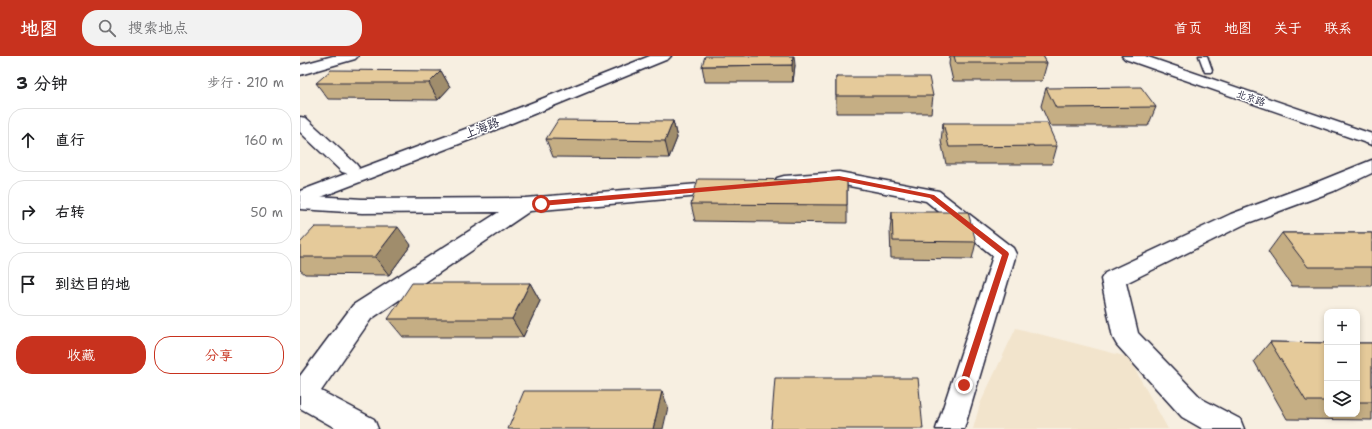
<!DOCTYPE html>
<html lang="zh">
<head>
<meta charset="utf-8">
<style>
  body { margin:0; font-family:"Shantell Sans","LXGW WenKai TC",sans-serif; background:#f2f2f2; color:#202124 }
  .controls { position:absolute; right:12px; bottom:12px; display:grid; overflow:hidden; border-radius:8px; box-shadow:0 2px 6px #0003 }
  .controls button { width:36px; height:36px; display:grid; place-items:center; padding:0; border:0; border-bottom:1px solid #e0e0e0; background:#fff; color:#202124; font:20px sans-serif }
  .stop { position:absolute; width:12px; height:12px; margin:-9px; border:3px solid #c8321e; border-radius:50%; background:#fff }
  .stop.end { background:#c8321e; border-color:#fff; box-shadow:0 1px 4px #0008 }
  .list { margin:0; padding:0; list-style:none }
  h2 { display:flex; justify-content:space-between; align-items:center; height:52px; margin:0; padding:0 16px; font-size:17px }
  h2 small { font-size:13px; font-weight:400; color:#757577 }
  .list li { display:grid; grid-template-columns:26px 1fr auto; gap:12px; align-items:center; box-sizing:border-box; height:64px; margin:0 8px 8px; padding:0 8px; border:1px solid #e0e0e0; border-radius:16px }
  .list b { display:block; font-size:15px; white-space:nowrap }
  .list em { font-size:13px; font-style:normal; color:#757577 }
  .actions { display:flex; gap:8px; padding:12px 16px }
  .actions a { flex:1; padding:9px 0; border:1px solid #c8321e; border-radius:16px; text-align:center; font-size:14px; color:#c8321e }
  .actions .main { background:#c8321e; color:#fff }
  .icon { flex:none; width:22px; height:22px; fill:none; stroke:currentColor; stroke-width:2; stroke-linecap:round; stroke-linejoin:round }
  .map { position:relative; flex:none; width:1072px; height:373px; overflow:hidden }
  header { display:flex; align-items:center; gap:24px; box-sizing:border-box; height:56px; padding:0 20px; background:#c8321e; color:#fff }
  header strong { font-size:19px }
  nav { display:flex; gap:22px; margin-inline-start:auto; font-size:14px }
  .search { width:280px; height:36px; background:#f2f2f2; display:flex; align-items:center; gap:10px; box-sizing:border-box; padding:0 14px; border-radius:16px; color:#757577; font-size:15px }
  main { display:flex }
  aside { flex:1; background:#fff }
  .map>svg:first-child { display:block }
  .built { fill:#f2e4cc }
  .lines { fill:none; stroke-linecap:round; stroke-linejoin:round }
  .lane-casing { stroke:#22223b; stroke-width:3 }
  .street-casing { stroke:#22223b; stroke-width:3 }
  .secondary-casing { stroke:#22223b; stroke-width:3 }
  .lane { fill:#fff; fill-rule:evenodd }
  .street { fill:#fff; fill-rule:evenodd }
  .secondary { fill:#fff; fill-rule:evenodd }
  .wall { fill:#c5ae84; stroke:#22223b }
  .shaded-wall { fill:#a08d6c; stroke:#22223b }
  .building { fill:#e5ca9a; stroke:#22223b }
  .route { fill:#c8321e }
  .labels { text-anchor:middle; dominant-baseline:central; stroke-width:3; stroke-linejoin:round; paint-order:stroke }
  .far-street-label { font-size:10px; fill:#22223b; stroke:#fff }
  .street-label { font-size:12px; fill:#22223b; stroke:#fff }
</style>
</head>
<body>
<header>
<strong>地图</strong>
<div class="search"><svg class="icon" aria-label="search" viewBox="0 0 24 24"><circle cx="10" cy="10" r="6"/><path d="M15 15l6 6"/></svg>搜索地点</div>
<nav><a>首页</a><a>地图</a><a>关于</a><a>联系</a></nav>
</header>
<main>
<aside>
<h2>3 分钟<small>步行 · 210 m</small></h2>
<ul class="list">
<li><svg class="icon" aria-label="ahead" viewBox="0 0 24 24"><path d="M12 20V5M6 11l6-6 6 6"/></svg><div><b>直行</b></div><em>160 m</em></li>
<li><svg class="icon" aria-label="right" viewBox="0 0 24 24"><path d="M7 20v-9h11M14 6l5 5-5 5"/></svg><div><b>右转</b></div><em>50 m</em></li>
<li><svg class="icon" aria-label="arrive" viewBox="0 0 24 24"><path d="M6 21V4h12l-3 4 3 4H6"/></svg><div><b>到达目的地</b></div></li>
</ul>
<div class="actions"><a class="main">收藏</a><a>分享</a></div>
</aside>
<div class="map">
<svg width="1072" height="373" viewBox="0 0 1072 373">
  <rect width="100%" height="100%" fill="#f7efe1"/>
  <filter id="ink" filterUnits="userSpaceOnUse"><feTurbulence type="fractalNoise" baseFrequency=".025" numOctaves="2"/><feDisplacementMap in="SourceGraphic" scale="8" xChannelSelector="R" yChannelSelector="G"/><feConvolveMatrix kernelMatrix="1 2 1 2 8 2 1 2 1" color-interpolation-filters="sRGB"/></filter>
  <g filter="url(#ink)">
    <path class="built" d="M716,272L828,301L868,373H673L680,348Z"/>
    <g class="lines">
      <defs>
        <path id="lane" d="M899,0H907L912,14L911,16H905Z"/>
        <path id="street" d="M33,0H58L55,3L0,19V9Z
          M0,61L6,62L56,108L59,112L56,116L49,118L42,116L0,76Z
          M1072,104V117L1034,135L945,168L826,227L838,277L902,343L940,363L944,373H903L882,361L817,289L813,282L801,223L805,217L931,158L1020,125Z
          M539,116L639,135L713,192L716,198L664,373H636L693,200L626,145L539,128L484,132L477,130L474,126L477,122L484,120Z
          M424,126L431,127L434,132L431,137L424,138L230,155L71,263L21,335L74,363L78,373H37L0,352V320L53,249L199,156L62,157L0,153V139L62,143L225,142Z"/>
        <path id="secondary" d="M350,0H371L368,3L180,80L0,149V135L168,72Z
          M822,0H845L1072,78V89L825,3Z"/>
      </defs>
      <use href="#lane" class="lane-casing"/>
      <use href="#street" class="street-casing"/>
      <use href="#secondary" class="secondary-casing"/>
      <use href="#lane" class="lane"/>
      <use href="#street" class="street"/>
      <use href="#secondary" class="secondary"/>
    </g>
    <path class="wall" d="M650,0H743L747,7L742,25H653L649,8Z
      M495,9L493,26H405L402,10Z
      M141,15L150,31L138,44L28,43L16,27Z
      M536,21L633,40L631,57H536Z
      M746,32L856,51L848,70H750L741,50Z
      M373,65L377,82L369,102L253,101L246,83Z
      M643,67L757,90L752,108H646L641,85Z
      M547,124V167L395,165L391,148Z
      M592,156L676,186L672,203L591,202L590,174Z
      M982,177H1072V230H992L968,196Z
      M0,187L111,189L89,219L5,218L0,214Z
      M230,227L240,245L223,281H103L88,263Z
      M970,286L1027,287V358H1057V287H1072V364L987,363L954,305Z"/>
    <path class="shaded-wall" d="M493,0H494L495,9L493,26L492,9Z
      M141,15L150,31L138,44L129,27Z
      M373,65L377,82L369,102L365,85Z
      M98,171L111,189L89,219L75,201Z
      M230,227L240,245L223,281L212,263Z
      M362,335L368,351L363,373H353Z"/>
    <path class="building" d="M405,0H493L492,9L402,10Z
      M654,0H743L747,7H656Z
      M31,14L141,15L129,27H16Z
      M536,21H629L633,40H536Z
      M841,31L856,51L756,52L746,32Z
      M258,64L373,65L365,85L246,83Z
      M643,67H747L757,90L649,91Z
      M398,123L547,124V149L391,148Z
      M592,156H668L676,186L593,185Z
      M15,171H98L75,201H0V187Z
      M982,177H1072V211H1008Z
      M112,227H230L212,263H88Z
      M970,286L1027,287V345H1006Z
      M1057,287H1072V346H1057Z
      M475,322H618L623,373H471Z
      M224,335H362L353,373H208Z"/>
  </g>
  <path class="route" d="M539,120L634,139L708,196L709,198L666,332L664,333L659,329L702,199L630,142L539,124L241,150L238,148L241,145Z"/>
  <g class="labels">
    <g class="far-street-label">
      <text transform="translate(951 42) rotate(19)">北京路</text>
    </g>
    <g class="street-label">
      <text transform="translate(182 72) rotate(-21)">上海路</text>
    </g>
  </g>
</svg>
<div class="controls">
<button>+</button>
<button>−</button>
<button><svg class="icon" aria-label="layers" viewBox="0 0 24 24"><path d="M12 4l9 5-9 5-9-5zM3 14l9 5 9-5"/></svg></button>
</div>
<div class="stop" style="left:241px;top:148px"></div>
<div class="stop end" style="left:664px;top:329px"></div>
</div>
</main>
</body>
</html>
